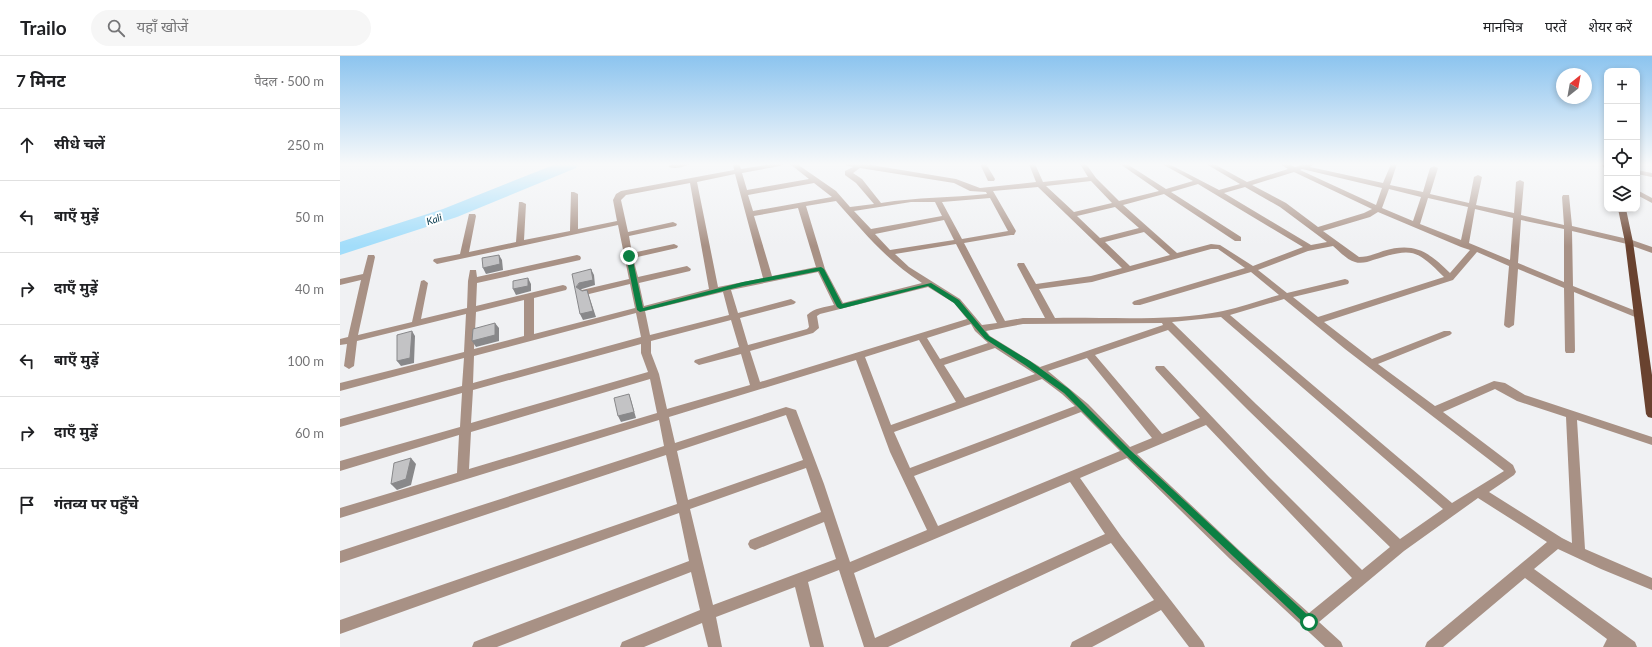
<!DOCTYPE html>
<html lang="hi">
<head>
<meta charset="utf-8">
<style>
  body { margin:0; font-family:Lato,"Noto Sans Devanagari",sans-serif; background:#f6f6f6; color:#202124 }
  .controls { position:absolute; right:12px; top:12px; display:grid; overflow:hidden; border-radius:8px; box-shadow:0 2px 6px #0003 }
  .controls button { width:36px; height:36px; display:grid; place-items:center; padding:0; border:0; border-bottom:1px solid #e0e0e0; background:#fff; color:#202124; font:20px sans-serif }
  .compass { position:absolute; left:1216px; top:12px; width:36px; height:36px; border-radius:50%; background:#fff; box-shadow:0 2px 6px #0003; rotate:31deg }
  .stop { position:absolute; width:12px; height:12px; margin:-9px; border:3px solid #0b8043; border-radius:50%; background:#fff }
  .stop.end { background:#0b8043; border-color:#fff; box-shadow:0 1px 4px #0008 }
  .list { margin:0; padding:0; list-style:none }
  h2 { display:flex; justify-content:space-between; align-items:center; height:52px; margin:0; padding:0 16px; font-size:17px }
  h2 small { font-size:13px; font-weight:400; color:#757577 }
  .list li { display:grid; grid-template-columns:26px 1fr auto; gap:12px; align-items:center; box-sizing:border-box; height:72px; padding:0 16px; border-top:1px solid #e0e0e0 }
  .list b { display:block; font-size:15px; white-space:nowrap }
  .list em { font-size:13px; font-style:normal; color:#757577 }
  .icon { flex:none; width:22px; height:22px; fill:none; stroke:currentColor; stroke-width:2; stroke-linecap:round; stroke-linejoin:round }
  .map { position:relative; flex:none; width:1312px; height:591px; overflow:hidden }
  header { display:flex; align-items:center; gap:24px; box-sizing:border-box; height:56px; padding:0 20px; background:#fff; border-bottom:1px solid #e0e0e0 }
  header strong { font-size:19px }
  nav { display:flex; gap:22px; margin-inline-start:auto; font-size:14px }
  .search { width:280px; height:36px; background:#f6f6f6; display:flex; align-items:center; gap:10px; box-sizing:border-box; padding:0 14px; border-radius:22px; color:#757577; font-size:15px }
  main { display:flex }
  aside { flex:1; background:#fff }
  .map>svg:first-child { display:block }
  .lines { fill:none; stroke-linecap:round; stroke-linejoin:round }
  .river { fill:#a2ddfa; fill-rule:evenodd }
  .minor { fill:#a89185; fill-rule:evenodd }
  .major { fill:#69422f; fill-rule:evenodd }
  .shaded-wall { fill:#88888a }
  .building { fill:#c3c3c5; stroke:#88888a }
  .route { fill:#0b8043 }
  .labels { text-anchor:middle; dominant-baseline:central; stroke-width:4; stroke-linejoin:round; paint-order:stroke }
  .far-water-label { font-size:10px; font-style:italic; fill:#05394d; stroke:#feffff }
</style>
</head>
<body>
<header>
<strong>Trailo</strong>
<div class="search"><svg class="icon" aria-label="search" viewBox="0 0 24 24"><circle cx="10" cy="10" r="6"/><path d="M15 15l6 6"/></svg>यहाँ खोजें</div>
<nav><a>मानचित्र</a><a>परतें</a><a>शेयर करें</a></nav>
</header>
<main>
<aside>
<h2>7 मिनट<small>पैदल · 500 m</small></h2>
<ul class="list">
<li><svg class="icon" aria-label="ahead" viewBox="0 0 24 24"><path d="M12 20V5M6 11l6-6 6 6"/></svg><div><b>सीधे चलें</b></div><em>250 m</em></li>
<li><svg class="icon" aria-label="left" viewBox="0 0 24 24"><path d="M17 20v-9H6M10 6l-5 5 5 5"/></svg><div><b>बाएँ मुड़ें</b></div><em>50 m</em></li>
<li><svg class="icon" aria-label="right" viewBox="0 0 24 24"><path d="M7 20v-9h11M14 6l5 5-5 5"/></svg><div><b>दाएँ मुड़ें</b></div><em>40 m</em></li>
<li><svg class="icon" aria-label="left" viewBox="0 0 24 24"><path d="M17 20v-9H6M10 6l-5 5 5 5"/></svg><div><b>बाएँ मुड़ें</b></div><em>100 m</em></li>
<li><svg class="icon" aria-label="right" viewBox="0 0 24 24"><path d="M7 20v-9h11M14 6l5 5-5 5"/></svg><div><b>दाएँ मुड़ें</b></div><em>60 m</em></li>
<li><svg class="icon" aria-label="arrive" viewBox="0 0 24 24"><path d="M6 21V4h12l-3 4 3 4H6"/></svg><div><b>गंतव्य पर पहुँचे</b></div></li>
</ul>
</aside>
<div class="map">
<svg width="1312" height="591" viewBox="0 0 1312 591">
  <rect width="100%" height="100%" fill="#f0f1f3"/>
  <g class="lines">
    <path class="river" d="M216,108H238L236,112L117,161L0,199V186L103,153Z"/>
    <path class="minor" d="M334,108H349C345,111 333,114 328,110Z
      M393,108H399L401,113L431,108H443L440,110L402,117L407,134L469,123L450,108H457L496,135L510,151L534,148L516,127L505,119V115L513,111L505,109L504,108H525L616,123L640,132L696,126L689,108H695L703,126L748,121L740,108H746L756,122L779,145L819,135L780,108H787L826,133L853,125L822,108H829L879,134L900,128L868,109L867,108H874L907,126L948,113L940,108H948L955,111L965,108H974L970,111L1043,127L1051,108H1057L1050,129L1083,136L1090,112L1094,110L1098,112L1090,138L1129,147L1134,121L1138,119L1142,121L1136,149L1174,157L1176,126L1180,124L1184,126L1181,159L1224,169L1222,141L1223,139H1229L1232,170L1292,184L1312,191V197L1287,188L1232,175L1233,230L1301,257L1303,259L1298,262L1295,261L1234,236L1235,295L1234,297H1226L1225,295L1224,232L1178,213L1174,269L1169,272L1166,271L1164,269L1169,210L1137,196L1113,224L984,266L1032,303L1104,275H1110L1112,277L1110,279L1038,308L1095,350L1154,325L1165,327L1185,339L1312,381V389L1237,364L1245,493L1312,522V534L1261,513L1218,493L1194,513L1295,586L1297,591H1263L1267,583L1185,522L1103,591H1085L1087,586L1207,486L1138,442L1064,495L979,566L1001,586L1003,591H985L890,503L787,402L740,422L781,480L863,586L865,591H849L821,554L752,591H730L732,586L814,544L771,487L548,591H524L499,514L468,526L484,591H470L455,531L376,561L382,591H368L362,567L304,591H280L282,586L360,554L351,516L157,591H132L134,586L139,584L349,505L339,457L0,578V564L337,448L326,399L0,507V495L324,390L319,364L0,462V452L117,417L119,379L0,415V405L120,371L122,337L0,371V363L122,330L124,302L0,335V327L124,296L126,258L17,285L14,310L9,313L4,310L7,288L0,289V283L8,281L21,224L0,229V223L23,218L28,199H34L35,201L18,279L72,266L81,225L84,224L88,227L81,263L127,252L128,225L130,214H136L137,221L237,199L240,200L241,202L240,204L137,227L136,250L223,229L226,230L227,232L226,234L194,242V278L295,252L290,228L245,239L240,236L242,234L289,223L278,169L97,208L93,205L94,203L120,198L129,158H135L136,160L129,196L176,186L179,146H182L186,148L184,184L230,175L231,136H234L238,138V173L277,165L273,144L276,138L281,135L394,114ZM520,112L614,127L630,135L646,136L647,138C611,142 577,141 541,147L522,123L513,117ZM962,113L1042,132L1036,149L960,114ZM954,116L1032,153L1024,157L978,171L946,147L912,129ZM395,118L423,222L378,231L357,126ZM751,125L772,147L734,156L706,130ZM350,127L369,233L304,250L299,227L350,215L351,213L347,210L298,221L293,202L337,192L338,190L334,188L292,197L289,180L336,170L337,168L333,166L288,176L281,144L286,139ZM474,127L492,141L413,155L408,139ZM858,128L963,191L913,210L880,189L871,188L837,197L783,149L824,138L895,185H901V181L831,136ZM698,131L782,212L751,220L696,228L684,207H678L677,209L705,262H683L665,265L624,187L671,179H674L676,175L653,135ZM905,131L940,151L987,186L971,189L884,137ZM1049,133L1081,141L1073,165L1042,152ZM650,142L668,175L622,183L602,146ZM1088,142L1128,151L1121,184L1080,168ZM496,145C523,175 547,205 582,227L503,247L485,213L466,150ZM571,146H595L602,160L531,173L514,155ZM775,151L799,172L760,182L737,160ZM458,152L476,211L432,220L414,160ZM1135,153L1173,162L1170,204L1129,187ZM1038,156L1121,191L1130,194L1110,217C1088,195 1074,186 1043,195C1035,198 1027,201 1019,201L983,175L1030,161ZM604,164L614,184L550,194L535,178ZM1181,164L1224,173V226L1178,207ZM804,176L830,199L790,210L765,186ZM616,188L657,267L642,269L620,243L569,211L555,198ZM993,190C999,195 1007,204 1015,206C1021,208 1028,206 1033,204C1072,192 1075,192 1104,221L978,261L953,241L1008,228L1009,226L1008,224L1005,223L947,237L918,214L968,195ZM871,193H878L905,212L794,245L792,247L794,249H800L911,216L939,239C920,244 902,251 883,255C832,266 767,261 715,262L699,233L752,226ZM478,216L494,249C485,251 474,252 467,259L469,271L467,273L408,289L400,262L454,248L456,246L451,243L398,257L391,234ZM588,231L614,247L627,263L420,326L410,295L473,277L479,272L477,260L480,258ZM383,236L389,259L310,279L305,255ZM944,243L1005,293L1164,415L1112,447L890,259ZM184,244V280L134,293L136,256ZM296,257L301,281L133,327L134,300ZM881,261L1103,453L1060,483L916,348L832,266ZM391,264L399,291L355,304L354,306L359,309L401,298L410,329L327,353L319,318L311,297V285ZM822,267L823,269L700,311L650,280L646,275L683,268ZM631,268L635,275L648,287L600,303L587,282ZM828,274L908,354L1050,491L1022,514L927,419L824,310H816L815,312L816,314L860,362L822,378L755,299ZM579,284L616,346L551,369L525,301ZM301,288V297L308,316L131,367L133,334ZM655,292L695,318L625,342L604,309ZM747,302L812,382L790,391L748,348L708,315ZM516,304L550,396L587,474L510,506L484,428L456,354L446,351L335,387L329,361ZM310,323L317,357L129,413L131,376ZM702,323L722,338L735,350L570,412L554,376ZM1155,333L1177,345L1226,361L1232,487L1222,482L1149,436L1174,419L1176,416L1173,409L1103,356ZM741,356L780,395L598,470L574,420ZM446,359L463,404L348,444L337,395ZM866,369L1012,522L969,557L900,495L797,398ZM466,412L481,456L410,484L408,488L410,492L415,494L484,466L496,503L373,549L350,453ZM730,426L765,478L535,582L514,517Z
      M640,108H646L655,123L654,125H648Z
      M1297,114L1312,117V121L1297,118Z
      M1297,134L1312,142V147L1297,139Z"/>
    <path class="major" d="M1261,108H1267V114L1265,113Z
      M1278,153H1286L1293,186L1312,319V362L1308,361L1306,358L1285,186Z"/>
  </g>
  <path class="shaded-wall" d="M159,199L162,204L163,214L146,218L143,212Z
    M251,213L254,219L255,229L242,233L239,236L236,231Z
    M188,222L191,228V235L176,239L173,233Z
    M247,234L256,261L243,264L240,258Z
    M155,267L159,272V285L136,291L132,285Z
    M72,275L75,280L74,307L61,310L57,305Z
    M289,338L291,344L296,362L281,366L278,360Z
    M71,402L76,408L71,429L57,434L51,428Z"/>
  <path class="building" d="M159,199L160,208L143,212L142,202Z
    M251,213L253,224L239,227L236,231L242,235L247,234L253,255L240,258L232,218Z
    M188,222V230L173,233V225Z
    M155,267V279L132,285L133,273Z
    M72,275L70,302L57,305V279Z
    M289,338L294,356L278,360L274,342Z
    M71,402L66,423L51,428L54,407Z"/>
  <linearGradient id="sky" x2="0" y2="1"><stop stop-color="#8cc4ef"/><stop offset="0.57" stop-color="#f8f9fa"/><stop offset="1" stop-color="#f8f9fa" stop-opacity="0"/></linearGradient>
  <rect width="1312" height="190" fill="url(#sky)"/>
  <path class="route" d="M289,199L292,200L303,252L403,226L481,211L484,213L502,248L591,227L619,244L649,280L690,305L729,333L790,394L972,563L974,566L972,569L969,571L966,569L785,398L724,337L685,309L645,283L614,247L588,230L500,253L497,251L479,215L403,230L300,256L297,254L286,200Z"/>
  <g class="labels">
    <g class="far-water-label">
      <text transform="translate(94 163) rotate(-18)">Kali</text>
    </g>
  </g>
</svg>
<div class="controls">
<button>+</button>
<button>−</button>
<button><svg class="icon" aria-label="locate" viewBox="0 0 24 24"><circle cx="12" cy="12" r="6"/><path d="M12 2v4M12 18v4M2 12h4M18 12h4"/></svg></button>
<button><svg class="icon" aria-label="layers" viewBox="0 0 24 24"><path d="M12 4l9 5-9 5-9-5zM3 14l9 5 9-5"/></svg></button>
</div>
<svg class="compass" viewBox="-18 -18 36 36"><path d="M0-13l5 13h-10z" fill="#e53935"/><path d="M0 13l5-13h-10z" fill="#757577"/></svg>
<div class="stop" style="left:969px;top:566px"></div>
<div class="stop end" style="left:289px;top:200px"></div>
</div>
</main>
</body>
</html>
